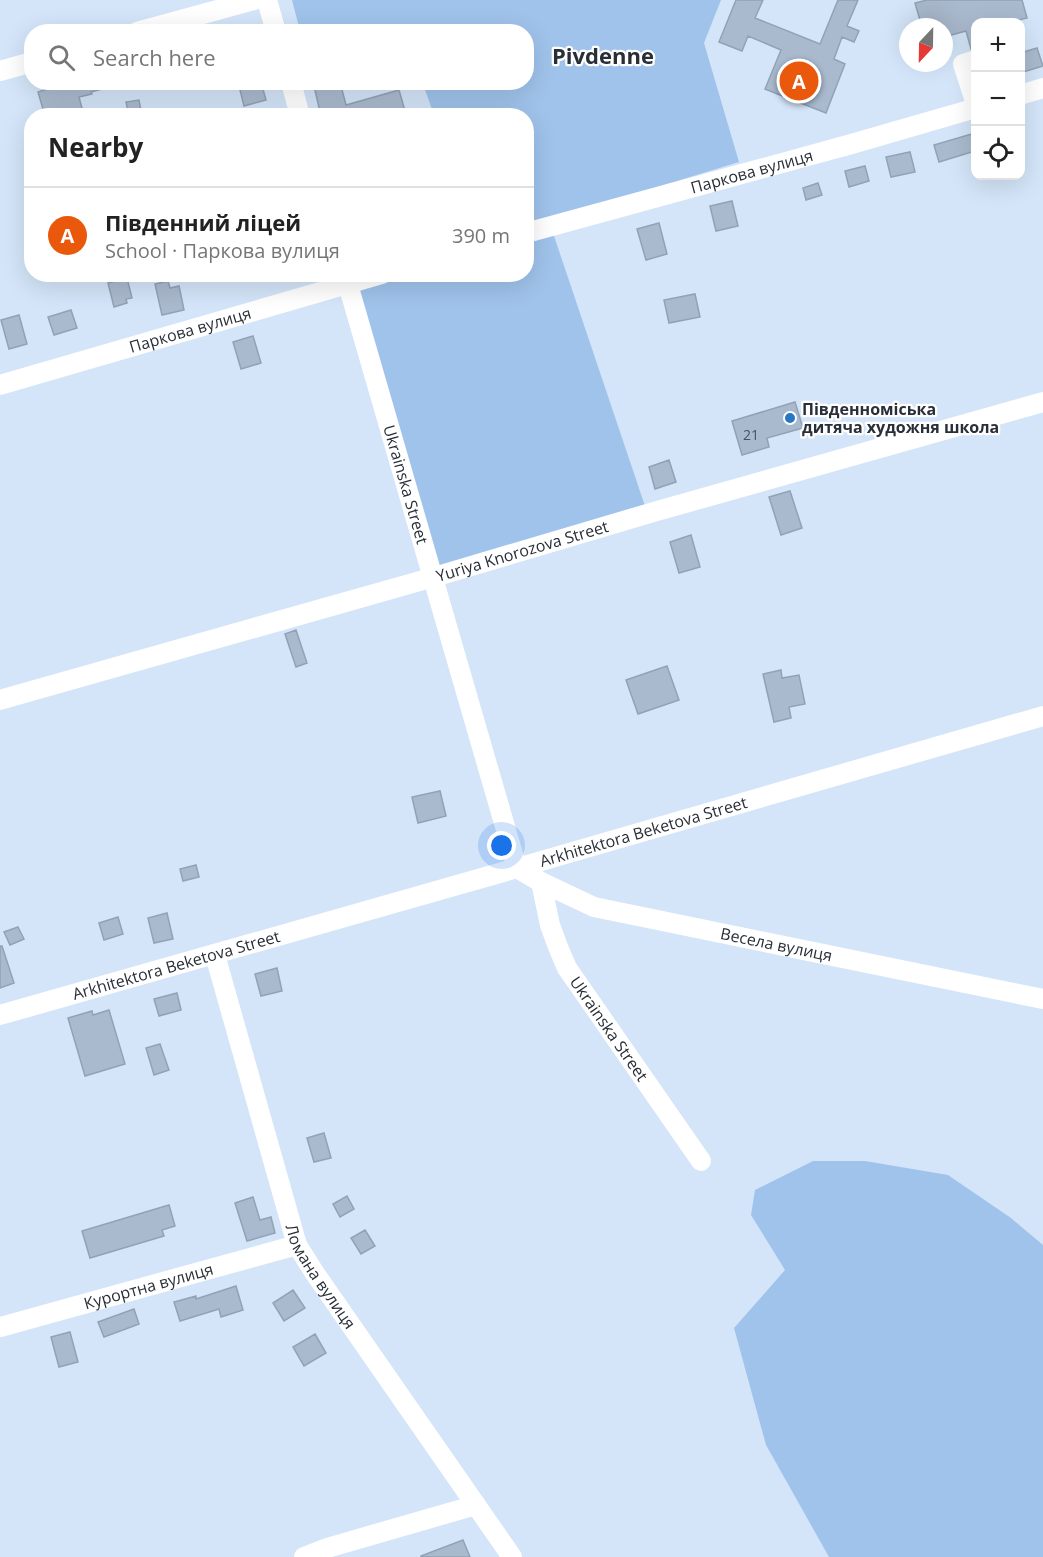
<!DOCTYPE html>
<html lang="en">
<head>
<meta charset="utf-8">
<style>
  body { margin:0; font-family:"Open Sans",sans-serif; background:#f2f2f2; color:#222 }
  .controls { position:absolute; right:18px; top:18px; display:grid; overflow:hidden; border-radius:12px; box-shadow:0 6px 24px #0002 }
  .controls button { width:54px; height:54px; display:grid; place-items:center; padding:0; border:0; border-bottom:2px solid #e0e0e0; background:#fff; color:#222; font:30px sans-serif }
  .compass { position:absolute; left:899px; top:18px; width:54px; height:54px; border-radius:50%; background:#fff; box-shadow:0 6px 24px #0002; rotate:202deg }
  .you { position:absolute; left:502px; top:846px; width:21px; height:21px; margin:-15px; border:4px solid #fff; border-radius:50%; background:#1a73e8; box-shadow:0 0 0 9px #1a73e833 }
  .badge { display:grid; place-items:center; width:39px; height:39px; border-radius:50%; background:#ea580c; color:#fff; font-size:20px; font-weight:700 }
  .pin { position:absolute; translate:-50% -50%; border:3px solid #fff; box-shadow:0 2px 6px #0006 }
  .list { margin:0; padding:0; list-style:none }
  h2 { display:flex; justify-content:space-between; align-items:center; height:78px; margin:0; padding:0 24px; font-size:26px }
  h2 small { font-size:20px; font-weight:400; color:#767676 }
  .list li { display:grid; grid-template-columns:39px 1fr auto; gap:18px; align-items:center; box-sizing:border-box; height:96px; padding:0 24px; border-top:2px solid #e0e0e0 }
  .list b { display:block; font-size:22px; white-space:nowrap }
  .list p { margin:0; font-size:20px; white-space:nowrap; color:#767676 }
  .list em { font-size:20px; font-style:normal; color:#767676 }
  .icon { flex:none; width:33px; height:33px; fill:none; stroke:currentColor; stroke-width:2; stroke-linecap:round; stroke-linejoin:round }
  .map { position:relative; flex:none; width:1043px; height:1557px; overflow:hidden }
  .search { position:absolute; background:#fff; box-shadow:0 6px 24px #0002; left:24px; top:24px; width:510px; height:66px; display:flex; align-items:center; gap:15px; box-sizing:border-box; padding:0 21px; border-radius:24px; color:#767676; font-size:22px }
  .panel { position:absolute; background:#fff; box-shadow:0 6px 24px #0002; left:24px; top:108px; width:510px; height:174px; border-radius:24px }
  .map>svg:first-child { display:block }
  .green { fill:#a0c3eb }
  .building { fill:#aabace; stroke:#92a2b5; stroke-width:1.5 }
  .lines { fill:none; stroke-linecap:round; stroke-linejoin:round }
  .minor { stroke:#fff; stroke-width:20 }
  .poi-dot { fill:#2876c5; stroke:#fff; stroke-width:2 }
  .labels { text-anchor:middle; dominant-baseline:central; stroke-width:4.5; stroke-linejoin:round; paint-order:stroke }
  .number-label { font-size:14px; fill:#49525d }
  .street-label { font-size:16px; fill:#292f37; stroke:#fff }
  .poi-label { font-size:16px; font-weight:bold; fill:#292f37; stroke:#fff; text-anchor:start }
  .district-label { font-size:22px; font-weight:bold; fill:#292f37; stroke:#fff }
</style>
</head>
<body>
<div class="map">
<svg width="1043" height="1557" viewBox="0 0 1043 1557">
  <rect width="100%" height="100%" fill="#d4e5f9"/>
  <path class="green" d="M292,0H721L704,43L739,162L527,227L526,116L434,115L424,87L414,83L526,82V32L300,31Z
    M553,233L645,506L437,570L356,288L405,275L526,274L527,241Z
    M813,1161H865L948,1175L1011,1218L1043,1245V1557H829L766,1445L734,1328L785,1270L751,1215L755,1190Z"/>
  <path class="building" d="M736,0H763L755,18L820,44L838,0H858L847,26L859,31L854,42L842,37L834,59L845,64L826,113L765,89L781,50L748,36L742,51L719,42Z
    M927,0H1022L1027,18L1009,22H975V48L971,49L966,31L944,37V27H922L915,3Z
    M1037,48L1043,66L1020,73V53Z
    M69,82H113V86L91,92L92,94L79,97L84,116H45L38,92Z
    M238,82H261L266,100L244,106Z
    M313,82H340L346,105L399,90L405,111L389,116H321Z
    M139,100L142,116H129L126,102Z
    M975,133V151L939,162L934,145Z
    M910,152L915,172L891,177L886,157Z
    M865,166L869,181L849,187L845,171Z
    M818,183L822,195L806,200L803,188Z
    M732,201L738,226L716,231L710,206Z
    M659,223L667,254L646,260L637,229Z
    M127,278L132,298L126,299L127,303L114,307L108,283Z
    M168,281L170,288L179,286L184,310L162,315L155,284Z
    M695,294L700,317L669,323L664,300Z
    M71,310L77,328L54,335L48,317Z
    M19,315L27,344L9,349L1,320Z
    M253,336L261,363L241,369L233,342Z
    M795,402L803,428L767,438L769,447L742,455L732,421Z
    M669,460L676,482L655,489L649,467Z
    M790,491L802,528L781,535L769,497Z
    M691,535L700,567L679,573L670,542Z
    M296,630L307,663L296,667L285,634Z
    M667,666L679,700L638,714L626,680Z
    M781,670L782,678L799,675L805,704L789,707L791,718L774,722L763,674Z
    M440,791L446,816L418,823L412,797Z
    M196,865L199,877L183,881L180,869Z
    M167,913L173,939L154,943L148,918Z
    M118,917L123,934L104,940L99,923Z
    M18,927L24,939L10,945L4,932Z
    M0,946H2L14,983L0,988Z
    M277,968L282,991L261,996L255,974Z
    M177,993L181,1010L159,1016L154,999Z
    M109,1010L125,1064L85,1076L68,1018L92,1011L93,1015Z
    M160,1044L169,1070L154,1075L146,1048Z
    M324,1133L331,1158L314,1162L307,1138Z
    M347,1196L354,1209L340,1217L333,1204Z
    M253,1197L260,1220L271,1217L275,1233L247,1241L235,1203Z
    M169,1205L175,1226L162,1230L164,1236L90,1258L82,1231Z
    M365,1230L375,1246L361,1254L351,1238Z
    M236,1286L243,1310L221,1317L219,1309L180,1321L174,1302L196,1296V1299Z
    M293,1290L305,1308L284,1321L273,1303Z
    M134,1309L139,1324L104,1337L98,1322Z
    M70,1332L78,1362L59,1367L51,1337Z
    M315,1334L326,1353L304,1366L293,1347Z
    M463,1540L470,1557H421V1556Z"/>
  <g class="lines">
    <g class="minor">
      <path d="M267,0L276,32"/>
      <path d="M137,32L254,0"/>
      <path d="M976,60L963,64L976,104"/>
      <path d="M0,71L32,62"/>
      <path d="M291,82L300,116"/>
      <path d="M1020,95L1043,88"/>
      <path id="s1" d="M526,233L848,145L976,108"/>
      <path id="s2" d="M345,274L517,868L541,882L594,907L1043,999"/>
      <path id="s3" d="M0,385L382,274"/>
      <path id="s4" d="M0,700L434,577L657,511L1043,402"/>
      <path id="s5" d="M541,882L550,925L558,947L567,968L701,1161"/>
      <path id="s6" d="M215,955L297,1245L314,1272L512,1557"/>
      <path id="s7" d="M0,1015L517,868L1043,716"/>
      <path id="s8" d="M0,1327L297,1245"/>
      <path d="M304,1557L327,1548L476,1505"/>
    </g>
  </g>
  <circle class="poi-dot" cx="790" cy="418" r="6"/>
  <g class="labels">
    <g class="number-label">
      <text x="751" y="434">21</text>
    </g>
    <g class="street-label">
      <text stroke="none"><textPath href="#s1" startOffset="234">Паркова вулиця</textPath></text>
      <text stroke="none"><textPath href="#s3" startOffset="198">Паркова вулиця</textPath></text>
      <text stroke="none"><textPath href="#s2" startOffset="219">Ukrainska Street</textPath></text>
      <text stroke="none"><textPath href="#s4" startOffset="543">Yuriya Knorozova Street</textPath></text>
      <text stroke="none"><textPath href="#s7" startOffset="669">Arkhitektora Beketova Street</textPath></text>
      <text stroke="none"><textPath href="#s2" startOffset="891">Весела вулиця</textPath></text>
      <text stroke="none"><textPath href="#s7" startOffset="183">Arkhitektora Beketova Street</textPath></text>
      <text stroke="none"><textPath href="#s5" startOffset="164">Ukrainska Street</textPath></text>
      <text stroke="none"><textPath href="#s6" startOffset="340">Ломана вулиця</textPath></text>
      <text stroke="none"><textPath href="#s8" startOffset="154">Курортна вулиця</textPath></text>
    </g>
    <g class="poi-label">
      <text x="802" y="409">Південноміська<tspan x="802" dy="18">дитяча художня школа</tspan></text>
    </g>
    <g class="district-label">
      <text x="603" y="55">Pivdenne</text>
    </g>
  </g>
</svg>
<div class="controls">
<button>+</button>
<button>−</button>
<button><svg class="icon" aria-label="locate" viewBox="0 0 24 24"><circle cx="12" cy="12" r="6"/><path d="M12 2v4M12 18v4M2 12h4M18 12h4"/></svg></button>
</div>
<svg class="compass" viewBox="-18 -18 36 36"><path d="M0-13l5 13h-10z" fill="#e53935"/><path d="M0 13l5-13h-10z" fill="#767676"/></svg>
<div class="you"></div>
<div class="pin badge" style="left:799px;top:81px">A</div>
<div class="search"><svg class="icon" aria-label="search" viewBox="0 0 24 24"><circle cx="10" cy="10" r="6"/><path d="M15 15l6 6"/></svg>Search here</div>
<section class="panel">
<h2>Nearby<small></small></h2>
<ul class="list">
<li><span class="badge">A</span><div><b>Південний ліцей</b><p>School · Паркова вулиця</p></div><em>390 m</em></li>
</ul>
</section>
</div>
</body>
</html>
